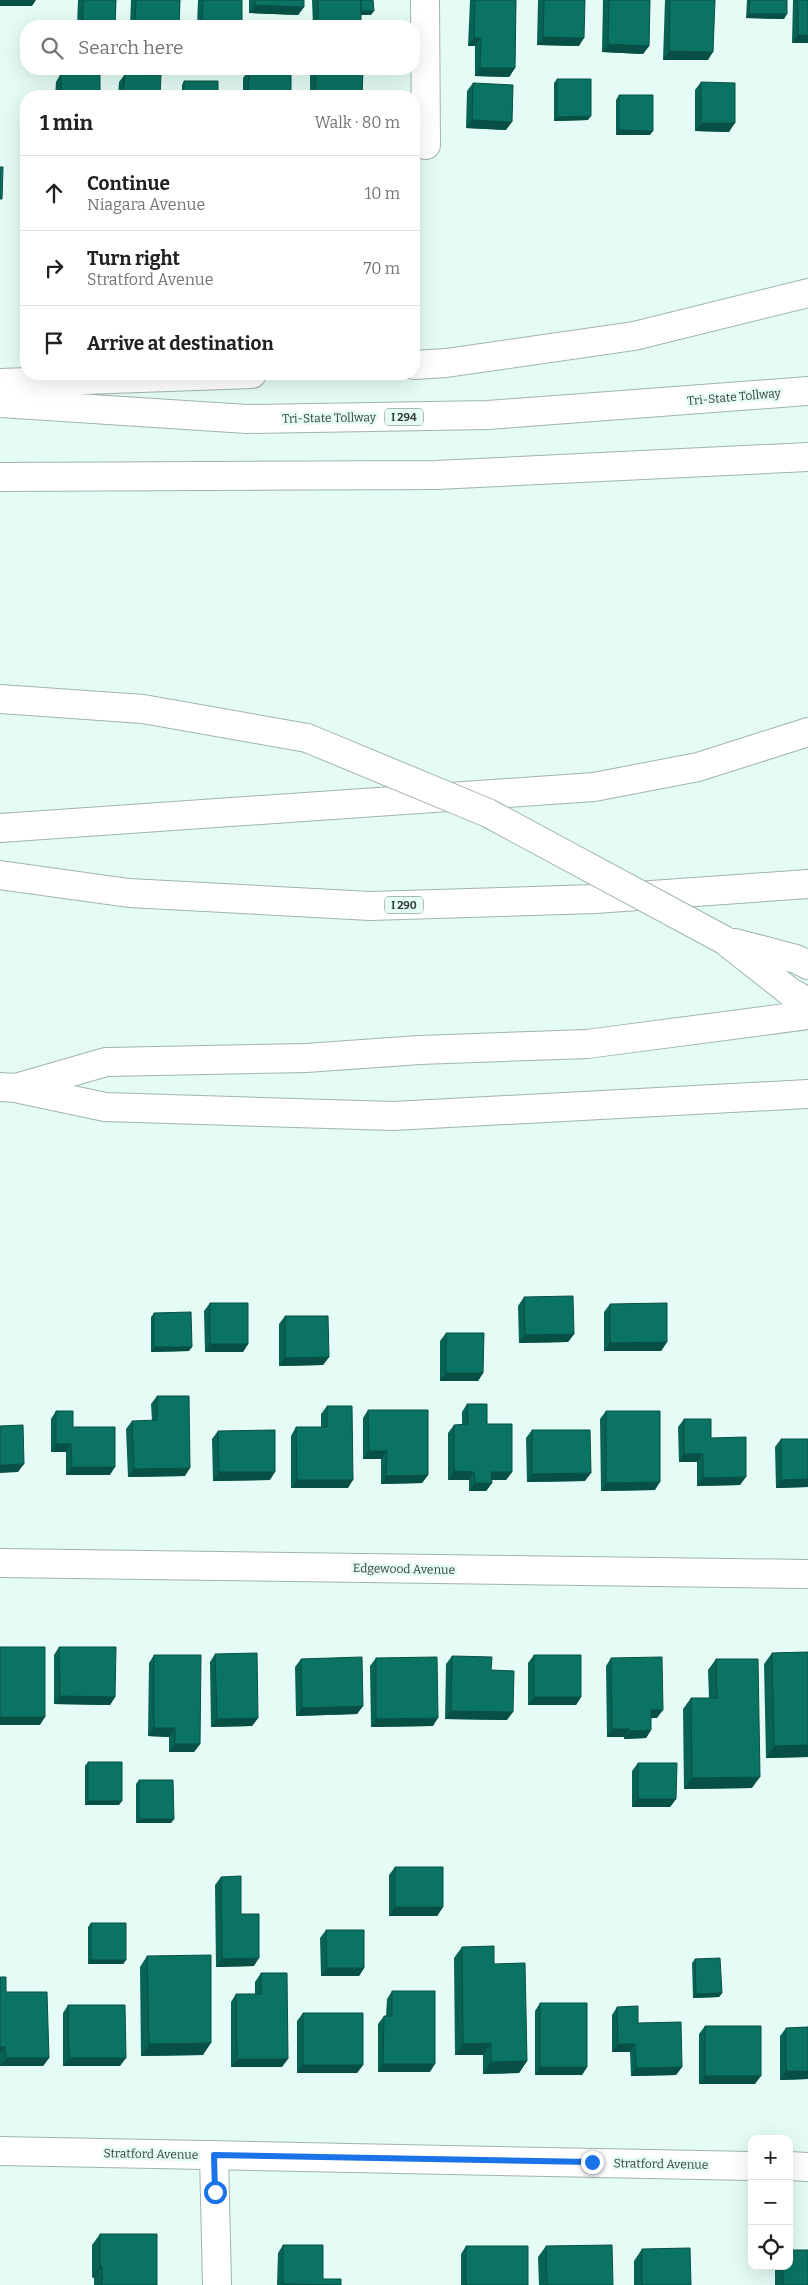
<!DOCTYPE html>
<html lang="en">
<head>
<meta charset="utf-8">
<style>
  body { margin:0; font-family:Bitter,serif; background:#f6f6f6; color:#202124 }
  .controls { position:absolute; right:15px; bottom:15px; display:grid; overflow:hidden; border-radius:10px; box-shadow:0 5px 20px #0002 }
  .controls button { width:45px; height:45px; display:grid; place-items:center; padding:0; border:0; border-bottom:1px solid #e0e0e0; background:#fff; color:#202124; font:25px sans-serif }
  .stop { position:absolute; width:15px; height:15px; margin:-11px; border:4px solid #1a73e8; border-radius:50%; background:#fff }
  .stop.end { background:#1a73e8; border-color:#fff; box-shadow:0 1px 5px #0008 }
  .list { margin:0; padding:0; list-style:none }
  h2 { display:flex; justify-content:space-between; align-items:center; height:65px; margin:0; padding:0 20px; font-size:21px }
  h2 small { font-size:16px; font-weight:400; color:#757577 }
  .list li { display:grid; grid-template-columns:32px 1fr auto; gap:15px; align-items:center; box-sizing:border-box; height:75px; padding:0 20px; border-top:1px solid #e0e0e0 }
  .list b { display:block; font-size:19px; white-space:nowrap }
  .list p { margin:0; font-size:16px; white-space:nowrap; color:#757577 }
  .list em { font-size:16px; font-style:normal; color:#757577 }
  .icon { flex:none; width:28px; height:28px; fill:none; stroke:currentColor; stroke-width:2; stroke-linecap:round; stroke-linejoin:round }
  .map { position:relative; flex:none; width:808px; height:2285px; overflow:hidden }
  .search { position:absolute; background:#fff; box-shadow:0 5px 20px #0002; left:20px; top:20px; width:400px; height:55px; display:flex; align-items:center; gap:12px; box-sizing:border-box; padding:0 18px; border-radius:20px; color:#757577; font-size:19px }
  .panel { position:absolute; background:#fff; box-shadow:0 5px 20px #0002; left:20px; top:90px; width:400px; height:290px; border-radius:20px }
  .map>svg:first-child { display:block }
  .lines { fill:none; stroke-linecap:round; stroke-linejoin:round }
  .minor-casing { stroke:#a0b4af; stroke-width:30 }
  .motorway-casing { stroke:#a0b4af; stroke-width:30 }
  .minor { stroke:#fff; stroke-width:28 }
  .motorway { stroke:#fff; stroke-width:28 }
  .motorway-bridge-casing { stroke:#a0b4af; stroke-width:30; stroke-linecap:butt }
  .motorway-bridge { stroke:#fff; stroke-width:28 }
  .wall { fill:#096355 }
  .shaded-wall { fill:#085045 }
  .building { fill:#0b7363; stroke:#085045 }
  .route { stroke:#1a73e8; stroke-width:6 }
  .labels { text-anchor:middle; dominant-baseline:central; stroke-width:5; stroke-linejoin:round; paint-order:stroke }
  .shield { fill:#e5fbf5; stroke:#6a7773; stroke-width:1 }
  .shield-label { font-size:11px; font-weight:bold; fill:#353e3b }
  .street-label { font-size:12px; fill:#353e3b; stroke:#e5fbf5 }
</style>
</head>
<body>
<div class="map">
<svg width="808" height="2285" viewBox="0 0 808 2285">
  <rect width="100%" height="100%" fill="#e5fbf5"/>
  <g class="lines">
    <defs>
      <path id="minor" d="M425,0L426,145
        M0,1563L808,1574
        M0,2151L752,2166
        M214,2155L217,2285
        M789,2166L808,2167"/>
      <path id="motorway" d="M414,365L446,363L634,336L808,293
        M0,383L252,374
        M0,403L247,419L488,415L808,391
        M0,477L436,475L808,457
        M0,699L143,709L307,738
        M0,828L594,787L698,767L808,732
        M0,875L129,893L370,906L595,899L808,884
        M724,940L790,992L808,1002
        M735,943L796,959L808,965
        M0,1087L16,1088L106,1062L306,1058L419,1050L587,1044L808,1015
        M20,1089L105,1107L393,1116L808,1094"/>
    </defs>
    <use href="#minor" class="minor-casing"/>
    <use href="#motorway" class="motorway-casing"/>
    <use href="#minor" class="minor"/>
    <use href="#motorway" class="motorway"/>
    <defs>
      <path id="motorway-bridge" d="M307,738L488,813L724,940"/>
    </defs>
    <use href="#motorway-bridge" class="motorway-bridge-casing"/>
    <use href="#motorway-bridge" class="motorway-bridge"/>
  </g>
  <path class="wall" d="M78,0H116L115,26H77Z
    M131,0H180L179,26H130Z
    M198,0H242V24L240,26H197Z
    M249,0H304V7L298,15L249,13Z
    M312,0H373L371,15H361V26H313Z
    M470,0H516L515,68L509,77L475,76V46H468Z
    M538,0H585L579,46L537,45Z
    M603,0H650L649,46L643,54L602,52Z
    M665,0H715L708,60H663Z
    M747,0H787L784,19L746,18Z
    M793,0H808V43H792Z
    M315,69H363L362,96H310V75Z
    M249,70L291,96H243V78Z
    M61,73L100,96H55L56,82Z
    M125,74L160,96H118L119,82Z
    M557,79L588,120L554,121V83Z
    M184,81L218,96H182V85Z
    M701,82L729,132L695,131V90Z
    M473,83L506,130L466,128L467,91Z
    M619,95L650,135H616V100Z
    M524,1297L574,1334L568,1342L519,1343L518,1306Z
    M210,1303L248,1344L243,1352H205L204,1311Z
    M610,1304L667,1342L661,1351H604V1312Z
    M154,1313L189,1351L151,1352V1317Z
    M285,1316L329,1357L323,1365L279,1366V1324Z
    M446,1333L483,1373L478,1381H440V1341Z
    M157,1396L185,1476L128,1477L126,1429L132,1421H152L151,1404Z
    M467,1404L487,1424L512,1472L506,1480H492V1483L486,1491H469V1480H448V1433L454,1425H462V1412Z
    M327,1406L348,1488H291V1436L296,1427H321V1414Z
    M368,1410L428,1475L422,1483L381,1484V1459H363V1418Z
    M56,1411L73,1427L110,1475H66V1452H51V1419Z
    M606,1411L655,1490L601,1491L600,1419Z
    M684,1419L711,1438L740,1485L697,1486V1462H679L678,1427Z
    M532,1430L585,1481L527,1482L526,1438Z
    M218,1431L270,1480L213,1481L212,1439Z
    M781,1439L808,1487L776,1488L775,1447Z
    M59,1647L115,1697L110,1705L54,1704V1655Z
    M808,1652V1757L766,1758L764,1664L772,1653Z
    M215,1654L258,1718L252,1726L211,1727L210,1662Z
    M154,1655L200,1744L194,1752H169V1737L148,1736L149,1663Z
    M534,1655L581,1697L576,1705H528V1663Z
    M452,1656L491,1670L507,1720L445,1719L446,1664Z
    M376,1658L433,1726L371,1727L370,1666Z
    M611,1658L657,1718H651V1730L646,1738L624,1739V1737H607L606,1666Z
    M301,1659L363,1706L357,1714L296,1716L295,1667Z
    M716,1659L752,1788L684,1789L683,1709L691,1698H709L708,1670Z
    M88,1762L119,1805H85V1766Z
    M638,1763L676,1799L670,1807H632V1771Z
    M139,1780L174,1819L171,1823H136V1784Z
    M395,1867L443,1907L437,1916H389V1875Z
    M221,1877L241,1914L254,1966L216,1967L215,1885Z
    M91,1923L126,1960L123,1964H88V1927Z
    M326,1930L364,1968L359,1976H321L320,1938Z
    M462,1947L494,1964L527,2061L519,2073L483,2074V2055H455L454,1958Z
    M147,1956L203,2055L141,2056L140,1967Z
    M695,1959L722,1993L719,1997L693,1998L692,1963Z
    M261,1973L282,2067H231V2002L236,1994H255V1982Z
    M0,1977L6,1992L49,2058L43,2066H0Z
    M392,1991L430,2072H378V2024L384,2016H386L387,1999Z
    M540,2003L587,2067L582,2075H535V2011Z
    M68,2005L120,2066H63V2013Z
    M617,2007L638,2023L682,2067L676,2075L631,2076L630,2052H612V2015Z
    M303,2013L363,2065L357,2073H297V2021Z
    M705,2026L755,2084H699V2034Z
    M808,2027V2079L780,2080V2036L786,2028Z
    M100,2234L157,2285H94V2278L92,2277V2245Z
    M283,2245L323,2279L341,2285H277L278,2253Z
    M466,2246L528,2285H461V2254Z
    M546,2246L613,2285H539L538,2257Z
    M642,2249L691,2285H634V2261Z
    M775,2266H789L808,2285H775Z"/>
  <path class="shaded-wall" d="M0,0H36L32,6H0Z
    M255,5L304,7L298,15L249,13Z
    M359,11H374L371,15H356Z
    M749,14H787L784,19L746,18Z
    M202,23L242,24L240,26H200Z
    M798,35H808V43H792Z
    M543,37L584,38L579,46L537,45Z
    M474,38H481L475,46H468Z
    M608,44L649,46L643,54L602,52Z
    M669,51L713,52L708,60H663Z
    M480,68H515L509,77L475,76Z
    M591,116L588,120L554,121L557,117Z
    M472,120L512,122L506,130L466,128Z
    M701,123H735L729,132L695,131Z
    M619,130L653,131L650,135H616Z
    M574,1334L568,1342L519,1343L525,1335Z
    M667,1342L661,1351H604L610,1343Z
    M210,1344H248L243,1352H205Z
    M154,1347H192L189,1351L151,1352Z
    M329,1357L323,1365L279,1366L285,1358Z
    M446,1373H483L478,1381H440Z
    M56,1444H71L66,1452H51Z
    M369,1451H387L381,1459H363Z
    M684,1454H703L697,1462H679Z
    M24,1464L18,1472L0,1473V1465Z
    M72,1467H115L110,1475H66Z
    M190,1468L185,1476L128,1477L134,1469Z
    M454,1471L474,1472L469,1480H448Z
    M219,1472H275L270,1480L213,1481Z
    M491,1472H512L506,1480H486Z
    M591,1473L585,1481L527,1482L532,1474Z
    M428,1475L422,1483L381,1484L386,1476Z
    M746,1477L740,1485L697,1486L703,1478Z
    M808,1479V1487L776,1488L781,1480Z
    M297,1480H353L348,1488H291Z
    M660,1482L655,1490L601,1491L606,1483Z
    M475,1483H492L486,1491H469Z
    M60,1696L115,1697L110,1705L54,1704Z
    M534,1697H581L576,1705H528Z
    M363,1706L357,1714L296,1716L302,1708Z
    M651,1710H663L657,1718H645Z
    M451,1711L513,1712L507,1720L445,1719Z
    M0,1717H45L40,1725H0Z
    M258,1718L252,1726L211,1727L217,1719Z
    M438,1718L433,1726L371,1727L376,1719Z
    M154,1728H175L169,1737L148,1736Z
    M612,1729H629L624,1737H607Z
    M651,1730L646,1738L624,1739L629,1731Z
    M175,1744H200L194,1752H169Z
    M808,1745V1757L766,1758L774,1746Z
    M760,1777L752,1788L684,1789L692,1778Z
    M638,1799H676L670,1807H632Z
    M88,1801H122L119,1805H85Z
    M139,1819H174L171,1823H136Z
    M395,1907H443L437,1916H389Z
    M259,1958L254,1966L216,1967L222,1959Z
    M91,1960H126L123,1964H88Z
    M327,1968H364L359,1976H321Z
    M722,1993L719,1997L693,1998L696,1994Z
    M211,2043L203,2055L141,2056L149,2044Z
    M491,2043L483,2055H455L463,2044Z
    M618,2044H635L630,2052H612Z
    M0,2047H5L0,2054Z
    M6,2058H49L43,2066H0Z
    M69,2058H126L120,2066H63Z
    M237,2059H288L282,2067H231Z
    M527,2061L519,2073L483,2074L491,2062Z
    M383,2064H435L430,2072H378Z
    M303,2065H363L357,2073H297Z
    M540,2067H587L582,2075H535Z
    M682,2067L676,2075L631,2076L636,2068Z
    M786,2071H808V2079L780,2080Z
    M705,2076H761L755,2084H699Z
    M100,2266H102L94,2278L92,2277Z
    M283,2284L324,2285H283Z"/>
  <path class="building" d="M83,0H116L115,26H83Z
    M136,0H180L179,26H135Z
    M203,0H242V24L202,23Z
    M255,0H304V7L255,5Z
    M318,0H361V26H318Z
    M361,0H373L374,11H361Z
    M475,0H516L515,68H480L481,38H474Z
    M544,0H585L584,38L543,37Z
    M609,0H650L649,46L608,44Z
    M670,0H715L713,52L669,51Z
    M750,0H787V14H749Z
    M798,0H808V35H798Z
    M316,69H363L362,96H315Z
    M249,70L291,71V96H248Z
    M61,73L100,75V96H61Z
    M125,74L161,75L160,96H123Z
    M557,79H591V116L557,117Z
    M184,81H218V96H184Z
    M701,82L735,83V123H701Z
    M473,83L513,85L512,122L472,120Z
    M619,95H653V131L619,130Z
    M0,167H3L2,199H0Z
    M573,1296L574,1334L525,1335L524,1297Z
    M210,1303H248V1344H210Z
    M667,1303V1342L610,1343V1304Z
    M191,1312L192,1347H154V1313Z
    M285,1316H328L329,1357L285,1358Z
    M446,1333H484L483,1373H446Z
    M157,1396H189L190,1468L134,1469L132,1421L157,1420Z
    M467,1404H487V1424H512V1472H491L492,1483H475L474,1472L454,1471V1425L468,1424Z
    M327,1406H352L353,1480H297L296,1427H327Z
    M368,1410H428V1475L386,1476L387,1451H369Z
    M56,1411H73V1427H115V1467H72L71,1444H56Z
    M606,1411H660V1482L606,1483Z
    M684,1419H711V1438L746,1437V1477L703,1478V1454H684Z
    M23,1425L24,1464L0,1465V1426Z
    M275,1430V1472H219L218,1431Z
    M532,1430H590L591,1473L532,1474Z
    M781,1439H808V1479L781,1480Z
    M0,1647H45V1717H0Z
    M59,1647H116L115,1697L60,1696Z
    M808,1652V1745L774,1746L772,1653Z
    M257,1653L258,1718L217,1719L215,1654Z
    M154,1655H201L200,1744H175V1728H154Z
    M534,1655H581V1697H534Z
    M452,1656L492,1657L491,1670L514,1671L513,1712L451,1711Z
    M362,1657L363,1706L302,1708L301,1659Z
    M437,1657L438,1718L376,1719V1658Z
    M662,1657L663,1710H651V1730L629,1731V1729H612L611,1658Z
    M716,1659H758L760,1777L692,1778L691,1698H717Z
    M88,1762H122V1801H88Z
    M638,1763H677L676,1799H638Z
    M139,1780H173L174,1819H139Z
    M395,1867H443V1907H395Z
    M241,1876V1914H259V1958L222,1959L221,1877Z
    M91,1923H126V1960H91Z
    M326,1930H364V1968H327Z
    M494,1946V1964L525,1963L527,2061L491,2062V2043L463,2044L462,1947Z
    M211,1955V2043L149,2044L147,1956Z
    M720,1958L722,1993L696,1994L695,1959Z
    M261,1973H287L288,2059H237L236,1994H261Z
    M0,1977H6V1992H47L49,2058H6L5,2047H0Z
    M392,1991H435V2064H383L384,2016H392Z
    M540,2003H587V2067H540Z
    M68,2005H125L126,2058H69Z
    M638,2006V2023L681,2022L682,2067L636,2068L635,2044H618L617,2007Z
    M303,2013H363V2065H303Z
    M705,2026H761V2076H705Z
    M808,2027V2071H786V2028Z
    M100,2234H157V2285H102V2266H100Z
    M283,2245H323V2279H341V2285L283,2284Z
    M612,2245L613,2285H547L546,2246Z
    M466,2246H528V2285H466Z
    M690,2248L691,2285H642V2249Z
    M789,2250H808V2285H783V2266H789Z"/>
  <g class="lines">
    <path class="route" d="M215,2192L214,2155L592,2162"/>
  </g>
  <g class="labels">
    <g class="shield">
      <rect x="385" y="408.5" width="38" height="17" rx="4"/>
      <rect x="385" y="896.5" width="38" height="17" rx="4"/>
    </g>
    <g class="shield-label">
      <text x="404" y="417">I 294</text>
      <text x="404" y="905">I 290</text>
    </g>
    <g class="street-label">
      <text transform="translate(734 397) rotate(-5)">Tri-State Tollway</text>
      <text transform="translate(329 418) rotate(-1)">Tri-State Tollway</text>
      <text transform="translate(404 1569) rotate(1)">Edgewood Avenue</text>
      <text transform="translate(151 2154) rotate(1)">Stratford Avenue</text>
      <text transform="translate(661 2164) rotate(1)">Stratford Avenue</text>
    </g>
  </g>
</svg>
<div class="controls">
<button>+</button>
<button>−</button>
<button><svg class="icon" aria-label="locate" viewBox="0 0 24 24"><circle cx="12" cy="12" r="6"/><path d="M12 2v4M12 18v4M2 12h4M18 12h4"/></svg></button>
</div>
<div class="stop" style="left:215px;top:2192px"></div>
<div class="stop end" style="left:592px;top:2162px"></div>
<div class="search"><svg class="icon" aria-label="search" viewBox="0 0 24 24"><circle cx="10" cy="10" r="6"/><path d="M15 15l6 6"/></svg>Search here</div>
<section class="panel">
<h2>1 min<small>Walk · 80 m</small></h2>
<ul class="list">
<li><svg class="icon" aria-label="ahead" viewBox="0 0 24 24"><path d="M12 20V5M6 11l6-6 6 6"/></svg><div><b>Continue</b><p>Niagara Avenue</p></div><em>10 m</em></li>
<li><svg class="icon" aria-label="right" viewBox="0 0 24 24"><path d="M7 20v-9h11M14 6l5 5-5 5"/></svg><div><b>Turn right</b><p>Stratford Avenue</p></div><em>70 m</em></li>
<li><svg class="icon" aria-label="arrive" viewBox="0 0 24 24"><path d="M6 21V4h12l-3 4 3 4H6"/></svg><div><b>Arrive at destination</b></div></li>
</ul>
</section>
</div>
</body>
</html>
